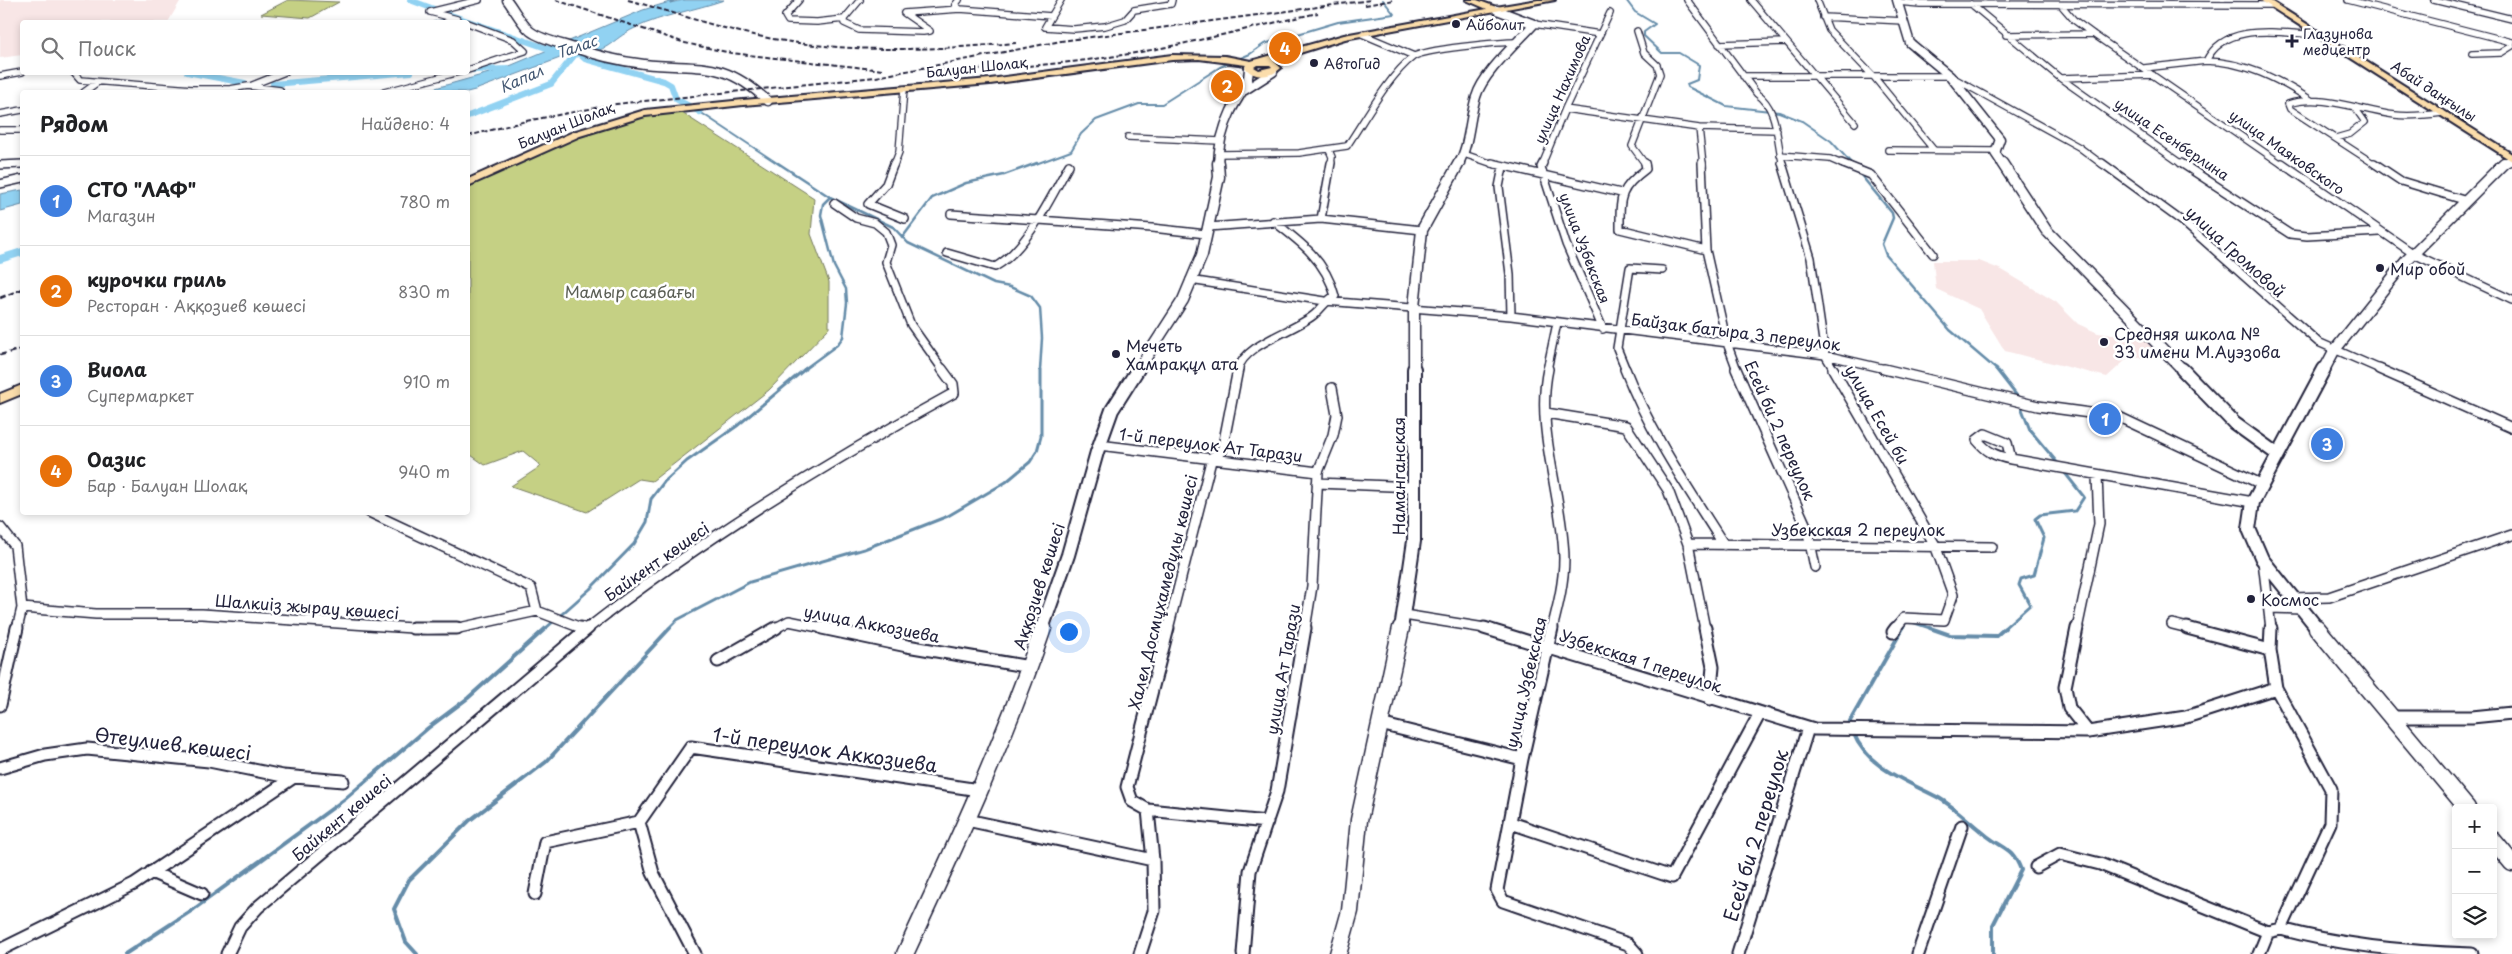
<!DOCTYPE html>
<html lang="ru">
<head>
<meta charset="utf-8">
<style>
  body { margin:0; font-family:"Playpen Sans",sans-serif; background:#f2f2f2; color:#202124 }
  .controls { position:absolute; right:15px; bottom:15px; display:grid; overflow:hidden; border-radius:5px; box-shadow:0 2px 8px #0003 }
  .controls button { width:45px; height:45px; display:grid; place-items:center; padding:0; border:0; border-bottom:1px solid #e0e0e0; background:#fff; color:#202124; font:25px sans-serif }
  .you { position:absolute; left:1068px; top:631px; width:18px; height:18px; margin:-12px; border:4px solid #fff; border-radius:50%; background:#1a73e8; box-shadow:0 0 0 8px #1a73e833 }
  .badge { display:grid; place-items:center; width:32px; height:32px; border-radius:50%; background:#0f766e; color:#fff; font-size:16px; font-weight:700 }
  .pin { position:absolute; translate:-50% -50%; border:2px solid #fff; box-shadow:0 1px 5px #0006 }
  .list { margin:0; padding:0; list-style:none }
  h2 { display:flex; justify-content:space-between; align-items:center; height:65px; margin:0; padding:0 20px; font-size:21px }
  h2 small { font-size:16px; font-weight:400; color:#757577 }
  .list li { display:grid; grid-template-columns:32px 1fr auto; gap:15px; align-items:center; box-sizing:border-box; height:90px; padding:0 20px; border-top:1px solid #e0e0e0 }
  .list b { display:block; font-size:19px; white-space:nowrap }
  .list p { margin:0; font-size:16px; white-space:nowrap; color:#757577 }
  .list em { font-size:16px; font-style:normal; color:#757577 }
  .icon { flex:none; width:28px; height:28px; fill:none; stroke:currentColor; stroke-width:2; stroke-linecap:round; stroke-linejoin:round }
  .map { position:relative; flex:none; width:2512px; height:954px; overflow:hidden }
  .search { position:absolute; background:#fff; box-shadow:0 2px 8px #0003; left:20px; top:20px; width:450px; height:55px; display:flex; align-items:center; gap:12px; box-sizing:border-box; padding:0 18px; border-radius:5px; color:#757577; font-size:19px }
  .panel { position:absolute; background:#fff; box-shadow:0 2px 8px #0003; left:20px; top:90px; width:450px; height:425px; border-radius:5px }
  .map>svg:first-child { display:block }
  .built { fill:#f8e6e6 }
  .green { fill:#c5d084; stroke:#747960 }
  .water { fill:#91d2f2; stroke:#658ca9 }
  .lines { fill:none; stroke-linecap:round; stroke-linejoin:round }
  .stream-far3 { stroke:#658ca9; stroke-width:2 }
  .stream-far2 { stroke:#658ca9; stroke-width:2.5 }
  .stream-far1 { stroke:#658ca9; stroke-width:3 }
  .stream { stroke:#658ca9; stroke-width:4 }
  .canal-far1 { stroke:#91d2f2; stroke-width:6 }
  .canal { stroke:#91d2f2; stroke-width:8 }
  .street-far3-casing { stroke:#22223b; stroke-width:8 }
  .street-far2-casing { stroke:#22223b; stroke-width:10 }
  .street-far1-casing { stroke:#22223b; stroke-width:12 }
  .street-casing { stroke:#22223b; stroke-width:15 }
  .secondary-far3-casing { stroke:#22223b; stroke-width:11 }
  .secondary-far2-casing { stroke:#22223b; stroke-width:13 }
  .secondary-far1-casing { stroke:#22223b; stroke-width:16 }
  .secondary-casing { stroke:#22223b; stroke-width:19 }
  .primary-casing { stroke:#22223b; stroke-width:4 }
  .street-far3 { stroke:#fff; stroke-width:5.5 }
  .street-far2 { stroke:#fff; stroke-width:7 }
  .street-far1 { stroke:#fff; stroke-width:9 }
  .street { stroke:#fff; stroke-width:11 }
  .secondary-far3 { stroke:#fff; stroke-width:8 }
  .secondary-far2 { stroke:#fff; stroke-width:10 }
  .secondary-far1 { stroke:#fff; stroke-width:12 }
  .secondary { stroke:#fff; stroke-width:16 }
  .primary { fill:#fbddab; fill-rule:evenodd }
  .rail-far1 { stroke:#22223b; stroke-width:2; stroke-dasharray:5 2.5; stroke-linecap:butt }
  .rail { stroke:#22223b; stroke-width:2.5; stroke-dasharray:6 3; stroke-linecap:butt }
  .poi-dot { fill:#22223b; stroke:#fff; stroke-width:2 }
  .labels { text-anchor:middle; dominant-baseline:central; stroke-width:5; stroke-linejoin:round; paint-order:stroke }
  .far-poi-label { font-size:14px; fill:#22223b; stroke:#fff; text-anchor:start }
  .far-street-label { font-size:14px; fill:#22223b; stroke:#fff }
  .far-water-label { font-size:15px; font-style:italic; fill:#435772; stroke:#fff }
  .street-label { font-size:16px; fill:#22223b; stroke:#fff }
  .poi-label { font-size:16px; fill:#22223b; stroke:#fff; text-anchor:start }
  .park-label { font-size:16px; fill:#5b5f55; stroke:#fff }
  .near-street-label { font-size:19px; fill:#22223b; stroke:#fff }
</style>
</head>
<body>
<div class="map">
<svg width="2512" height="954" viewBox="0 0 2512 954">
  <rect width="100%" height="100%" fill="#fff"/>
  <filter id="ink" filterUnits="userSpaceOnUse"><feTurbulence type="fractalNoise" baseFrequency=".02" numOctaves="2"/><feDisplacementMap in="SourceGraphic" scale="10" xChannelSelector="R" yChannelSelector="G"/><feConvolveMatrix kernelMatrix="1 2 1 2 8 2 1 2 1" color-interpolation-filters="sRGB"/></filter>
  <g filter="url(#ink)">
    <path class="built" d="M0,0H181L168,22H22V55L0,58Z
      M1933,261H1979L2002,270L2056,302L2078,324L2098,333L2113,335L2139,333L2162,358H2128L2107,377L2005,351L1979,309L1936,289Z"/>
    <path class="green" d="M288,0L339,2L310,18L261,14Z
      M682,113L814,198L811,234L829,282V328L769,390L652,481L639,479L587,512L511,486L541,466L523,451L485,465L468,453V186L591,131L638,117Z"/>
    <path class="water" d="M676,0L670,3L683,0H724C695,10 663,15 635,28C608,41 610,54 576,52L475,90L467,92H421L500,70L643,10Z
      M22,190V205L0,211V194Z"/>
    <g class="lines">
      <path class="stream-far3" d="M1626,0L1635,12L1655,24L1644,32V36L1662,53H1679L1699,65L1697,80L1687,84L1688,87L1726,106L1779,112L1802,121L1831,141L1853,165
        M434,22L444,20
        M700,112L780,165
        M1033,165L1071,151L1081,134L1096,120L1139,104H1162L1220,67L1250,54L1264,44L1338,22L1394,14L1383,0"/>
      <path class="stream-far2" d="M778,163L830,197L893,227L908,243L994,284L1010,287L1031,296L1040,308L1042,338L1040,370
        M1851,163L1853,165
        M1860,174L1892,213L1893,218L1882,244L1886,255L1950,330L1997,370
        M902,238L932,198L966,183L1004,175L1037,163
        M803,370L837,345L843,337L847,303L846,289L834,266L821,215L823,204L830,197"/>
      <path class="stream-far1" d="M1996,369L2017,396
        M2020,404L2030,430L2060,466
        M1912,622L1933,629
        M545,629L590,589L634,544L647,522L651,499L664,482L687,461L737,426L805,369
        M668,629L677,620L750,582L864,549L948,516L1006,482L1030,462L1037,451L1041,436V369
        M1902,629L1906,622
        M2003,629L2030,605L2019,585L2021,579L2034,575L2044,538L2035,519L2040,515L2075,511L2084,497L2065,473"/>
      <path class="stream" d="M1930,628L1950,635L1996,636L2005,628
        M1851,726L1850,721L1903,628
        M1853,732C1867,768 1907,781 1939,798C1956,808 1971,824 1987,836C2005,850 2012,847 2021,870L1993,925V954
        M125,954L194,909L345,799L428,728L468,698L546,628
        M417,954L406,942L394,909L409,880L469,821L546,762L670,628"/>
      <path class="canal-far1" d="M410,0L434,9
        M442,12L549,49L567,46
        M584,44L577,52L585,59L664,81L671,85L676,99L700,112
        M468,70L514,69
        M187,72L245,83
        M273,84L411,72
        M468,116L551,84L577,52"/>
      <path class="canal" d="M0,259L22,252"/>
      <defs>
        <path id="street-far3" d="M799,0L785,16L788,21L817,22L844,19
          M959,0L955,5L960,9
          M1061,0L1045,27L1074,29L1105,26L1125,20L1134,10L1171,4L1172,0
          M1687,0L1757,94C1779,109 1776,141 1783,165
          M1751,0L1855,123
          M1817,0L1829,30L1874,77L1933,149
          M2348,0L2512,42
          M2434,0L2512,19
          M1898,2L1920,4L2271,5
          M1971,4L2060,78L2183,165
          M2061,5L2074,20L2093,34L2283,165
          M1823,17L1904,21
          M844,19V23L859,30L923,32L930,31L904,13L960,9L1051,16
          M844,19L860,0
          M446,22L457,19L430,12L479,0
          M468,23L513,40L525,51L468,70
          M1534,24L1600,34
          M1637,31L1644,53L1657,65L1660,74L1632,146L1646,165
          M1362,34L1414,56
          M2006,35L2093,34
          M1719,44L1786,42
          M2472,54L2501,53L2512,46
          M2144,68L2206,61
          M73,72L80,80L192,89H230L248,86L280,90
          M0,76L22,72
          M1743,76H1950L2079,147L2103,165
          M2061,78L2153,75
          M250,86L285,72
          M84,92L98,82
          M384,92L459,72
          M2311,100C2278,79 2246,62 2206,61C2226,20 2283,34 2320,35
          M1565,109L1699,128L1777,130
          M0,114L22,110
          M1699,128L1703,165
          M0,130H22
          M1128,137L1220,141
          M2336,138L2350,134L2365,122L2355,108
          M1329,150L1332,157L1331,165
          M1888,150L1997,151
          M1218,154L1299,153L1347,146C1364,121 1389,75 1413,57C1424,49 1501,42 1518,42
          M1464,154L1496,165
          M1780,155L1830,159L1844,165
          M11,165L22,164
          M894,165L899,152L904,89
          M1542,165L1565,109L1610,13
          M2376,165L2290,109L2288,104C2322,93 2361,111 2395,115C2411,117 2427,115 2442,113"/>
        <path id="street-far2" d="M894,163L886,184L868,204L905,219
          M1492,163L1621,193
          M1543,163L1541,167L1566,244L1603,329
          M1645,163L1646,169C1619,189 1620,197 1620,229L1706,250
          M1702,163L1706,250L1727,343L1737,370
          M1782,163L1811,258L1825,355L1834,370
          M1841,163L1871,175L1933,254
          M2102,163L2183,222L2318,342L2382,370
          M2181,163L2290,234L2307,236L2380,232
          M2282,163L2414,254L2512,300
          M2374,163L2401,181L2467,201
          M0,165L22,164
          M1503,167L1499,187L1510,274L1511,316
          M0,184L22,179
          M834,203L856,218L875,223L886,232L891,245L886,262L911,325L943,370
          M951,214L1152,228L1206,234
          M1321,219L1331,163
          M1208,227L1321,219L1422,230
          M947,253L995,267C1027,249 1051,197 1069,165
          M1190,280L1325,301L1511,316L1825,355L1890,370
          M1238,370C1243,344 1296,331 1315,314C1323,307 1325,301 1335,296C1326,261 1301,242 1273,221
          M1547,370L1557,323
          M1626,370L1617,348L1630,268L1662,270"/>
        <path id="street-far1" d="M1548,369C1535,429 1563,498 1564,558C1564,582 1558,606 1552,629
          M1625,369C1650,433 1688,488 1724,545
          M1736,369L1807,528L1815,567
          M1833,369L1935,545L1953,595L1944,620L1904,618L1895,629
          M1884,369L2038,406L2119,417L2261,484
          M2379,369L2512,428
          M1546,413L1626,426L1668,490L1688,544
          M1985,434L2007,443L2011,459C1995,456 1987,452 1977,440Z
          M1099,445L1318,472
          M2011,459L2253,502
          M1317,483L1415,487
          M369,512L531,588L537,611
          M0,527L15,546L22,608L17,629
          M2263,561L2271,629
          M2292,598L2329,597L2512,535
          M22,608L96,614H202L427,629L459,628L537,611L584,629
          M2270,608L2301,609
          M1404,615L1491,629
          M2172,624L2192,629
          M587,629C701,540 827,462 954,393L953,384L942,369
          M774,629L789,621L828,629
          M1168,629L1212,457L1222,451L1238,369
          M1305,629L1312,586L1318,472L1333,435L1337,415L1332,388
          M1705,629L1688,544L1992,547
          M2077,629L2099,524L2097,476"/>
        <path id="street" d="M413,628H457
          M581,628L586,630
          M822,628L907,646L1030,667
          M1168,628L1127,787L1132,801L1148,810L1267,822
          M1484,628L1814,729L2088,732L2186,717L2276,688
          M1552,628L1522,759L1497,890L1503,901L1628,944L1637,954
          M1705,628L1713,667L1710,699
          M2077,628L2065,687L2069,708L2088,732
          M2187,628L2270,650
          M1893,632L1896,628
          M718,661L776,628
          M0,705L17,628
          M2393,717H2472L2512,713
          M1380,724L1522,759
          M0,768L45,755L87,749L209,761L283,776L343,781
          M967,820L1153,860
          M1511,823L1672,877L1759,715
          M2036,867L2060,854L2100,864L2268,932
          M151,872L202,894
          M535,894L545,842L639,822
          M2281,929C2344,946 2407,952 2472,954
          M0,950L134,884L294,777
          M227,954L240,927L258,907L588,628
          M695,954L653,873L639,822L691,747L979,790
          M1140,954L1154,911L1153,860L1148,810
          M1243,954L1250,871L1277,791L1305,628
          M1738,954L1808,728
          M1918,954L1962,826
          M2259,954L2268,932L2281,929L2330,823L2331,789L2276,688L2270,650L2271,628"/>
        <path id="secondary-far3" d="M507,0C514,9 521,23 530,31C539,38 554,42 565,45C591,54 617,61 644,64C700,70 721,58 768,101
          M1897,0L1910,43L1950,76L2000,139L1995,153L2003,165
          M1245,90L1273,72
          M1218,165C1218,146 1223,128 1231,111C1239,95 1249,86 1249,68
          M1458,165C1470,144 1469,119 1476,97C1483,73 1517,43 1534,24L1497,10
          M2501,165L2512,160"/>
        <path id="secondary-far2" d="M2002,163L2046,230L2183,370
          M1138,370L1183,300L1202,255L1219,177L1218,163
          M1414,370V307L1422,230L1459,163
          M2324,370L2334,351L2406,261L2504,163"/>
        <path id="secondary-far1" d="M2182,369L2234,423L2277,454
          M1042,629L1068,555L1097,452L1112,410L1138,369
          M1401,629L1414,541V369
          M2318,629L2262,559L2249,529L2253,502L2324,369"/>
        <path id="secondary" d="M2317,628L2467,808
          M2493,840L2512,863
          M905,954C955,847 1005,740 1043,628
          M1338,954L1350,911L1359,820L1401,628"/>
        <path id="primary" d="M1466,0H1477L1496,7L1538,0H1555L1345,39L1274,61L1281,68C1271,78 1253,79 1245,67L1246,65L1199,59L1172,60L990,84L743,105L645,116L580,136L468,186V179L573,132L645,110L743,100L990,79L1172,55L1225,56L1251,61L1344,35L1487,9ZM1257,65H1270L1272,67L1259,70L1254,67Z
          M2260,0H2269L2512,154V161Z
          M22,385V394L0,403V394Z"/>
      </defs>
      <use href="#street-far3" class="street-far3-casing"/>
      <use href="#street-far2" class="street-far2-casing"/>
      <use href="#street-far1" class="street-far1-casing"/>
      <use href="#street" class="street-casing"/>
      <use href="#secondary-far3" class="secondary-far3-casing"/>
      <use href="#secondary-far2" class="secondary-far2-casing"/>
      <use href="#secondary-far1" class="secondary-far1-casing"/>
      <use href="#secondary" class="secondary-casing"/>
      <use href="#primary" class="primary-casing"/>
      <use href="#street-far3" class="street-far3"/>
      <use href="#street-far2" class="street-far2"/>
      <use href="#street-far1" class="street-far1"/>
      <use href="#street" class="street"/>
      <use href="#secondary-far3" class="secondary-far3"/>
      <use href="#secondary-far2" class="secondary-far2"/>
      <use href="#secondary-far1" class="secondary-far1"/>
      <use href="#secondary" class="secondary"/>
      <use href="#primary" class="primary"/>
      <path class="rail-far1" d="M556,0L685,43L731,53L883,70
        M628,0C673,12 717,28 763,37C847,54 932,50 1016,43
        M1365,5L1394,0
        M938,70C1004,69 1070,64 1135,53C1197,42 1257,26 1318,13
        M468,136L526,121L616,104L876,77L1061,41L1371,0"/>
      <path class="rail" d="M0,298L22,289
        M0,355L22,349"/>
    </g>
  </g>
  <g class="poi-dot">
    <circle cx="1456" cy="24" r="5"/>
    <path d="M2289.5 33.5h5v5h5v5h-5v5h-5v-5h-5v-5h5z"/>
    <circle cx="1314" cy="63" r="5"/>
    <circle cx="2380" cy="268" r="5"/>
    <circle cx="2104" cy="342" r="5"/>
    <circle cx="1116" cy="354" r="5"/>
    <circle cx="2251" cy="599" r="5"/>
  </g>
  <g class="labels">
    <g class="far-poi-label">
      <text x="1466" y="24">Айболит</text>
      <text x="2303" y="33">Глазунова<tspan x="2303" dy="16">медцентр</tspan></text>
      <text x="1324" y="63">АвтоГид</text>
    </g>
    <g class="far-street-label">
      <text transform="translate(977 67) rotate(-6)">Балуан Шолақ</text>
      <text transform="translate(1562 89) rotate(-66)">улица Нахимова</text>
      <text transform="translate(2434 91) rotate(33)">Абай даңғылы</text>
      <text transform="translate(566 125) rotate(-22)">Балуан Шолақ</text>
      <text transform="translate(2172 139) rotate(34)">улица Есенберлина</text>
      <text transform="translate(2287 152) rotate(35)">улица Маяковского</text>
      <text transform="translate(1585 248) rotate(69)">улица Узбекская</text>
    </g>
    <g class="far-water-label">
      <text transform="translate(576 46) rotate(-19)">Талас</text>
      <text transform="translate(521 78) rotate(-24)">Капал</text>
    </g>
    <g class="street-label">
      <text transform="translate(2236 251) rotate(42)">улица Громовой</text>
      <text transform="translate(1736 331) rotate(7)">Байзак батыра 3 переулок</text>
      <text transform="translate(1878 414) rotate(60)">улица Есей би</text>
      <text transform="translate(1781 430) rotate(66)">Есей би 2 переулок</text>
      <text transform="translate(1211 444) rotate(7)">1-й переулок Ат Тарази</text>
      <text transform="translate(1398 476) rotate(-90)">Наманганская</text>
      <text x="1858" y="529">Узбекская 2 переулок</text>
      <text transform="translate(656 561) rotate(-35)">Байкент көшесі</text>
      <text transform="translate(1038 586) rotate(-72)">Аққозиев көшесі</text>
      <text transform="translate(1162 592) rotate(-76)">Халел Досмұхамедұлы көшесі</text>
      <text transform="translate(307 606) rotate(4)">Шалкиіз жырау көшесі</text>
      <text transform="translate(872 623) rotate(11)">улица Аккозиева</text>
      <text transform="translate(1641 660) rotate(18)">Узбекская 1 переулок</text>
      <text transform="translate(1282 669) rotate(-80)">улица Ат Тарази</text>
      <text transform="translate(1525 682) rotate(-77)">улица Узбекская</text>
      <text transform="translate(341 817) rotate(-40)">Байкент көшесі</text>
    </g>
    <g class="poi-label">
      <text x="2390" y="268">Мир обой</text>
      <text x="2114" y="333">Средняя школа №<tspan x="2114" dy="18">33 имени М.Ауэзова</tspan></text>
      <text x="1126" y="345">Мечеть<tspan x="1126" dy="18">Хамрақұл ата</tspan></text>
      <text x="2261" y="599">Космос</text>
    </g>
    <g class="park-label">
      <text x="630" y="291">Мамыр саябағы</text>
    </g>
    <g class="near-street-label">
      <text transform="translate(173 743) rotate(7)">Өтеулиев көшесі</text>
      <text transform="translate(825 749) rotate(8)">1-й переулок Аккозиева</text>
      <text transform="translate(1755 835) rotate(-73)">Есей би 2 переулок</text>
    </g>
  </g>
</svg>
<div class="controls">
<button>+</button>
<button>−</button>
<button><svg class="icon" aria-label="layers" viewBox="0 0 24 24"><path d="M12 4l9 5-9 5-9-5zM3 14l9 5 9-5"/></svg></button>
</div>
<div class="you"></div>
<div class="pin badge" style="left:2105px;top:419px;background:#3f7fe0">1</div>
<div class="pin badge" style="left:1227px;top:86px;background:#e8710a">2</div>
<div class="pin badge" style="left:2327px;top:444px;background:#3f7fe0">3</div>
<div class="pin badge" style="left:1285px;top:48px;background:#e8710a">4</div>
<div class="search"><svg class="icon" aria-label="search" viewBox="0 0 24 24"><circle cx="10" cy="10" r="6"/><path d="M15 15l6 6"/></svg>Поиск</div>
<section class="panel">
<h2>Рядом<small>Найдено: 4</small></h2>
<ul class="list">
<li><span class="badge" style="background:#3f7fe0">1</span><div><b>СТО &quot;ЛАФ&quot;</b><p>Магазин</p></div><em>780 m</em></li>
<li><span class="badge" style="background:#e8710a">2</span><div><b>курочки гриль</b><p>Ресторан · Аққозиев көшесі</p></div><em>830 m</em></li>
<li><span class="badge" style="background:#3f7fe0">3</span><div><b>Виола</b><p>Супермаркет</p></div><em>910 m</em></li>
<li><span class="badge" style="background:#e8710a">4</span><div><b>Оазис</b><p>Бар · Балуан Шолақ</p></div><em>940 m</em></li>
</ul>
</section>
</div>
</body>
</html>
